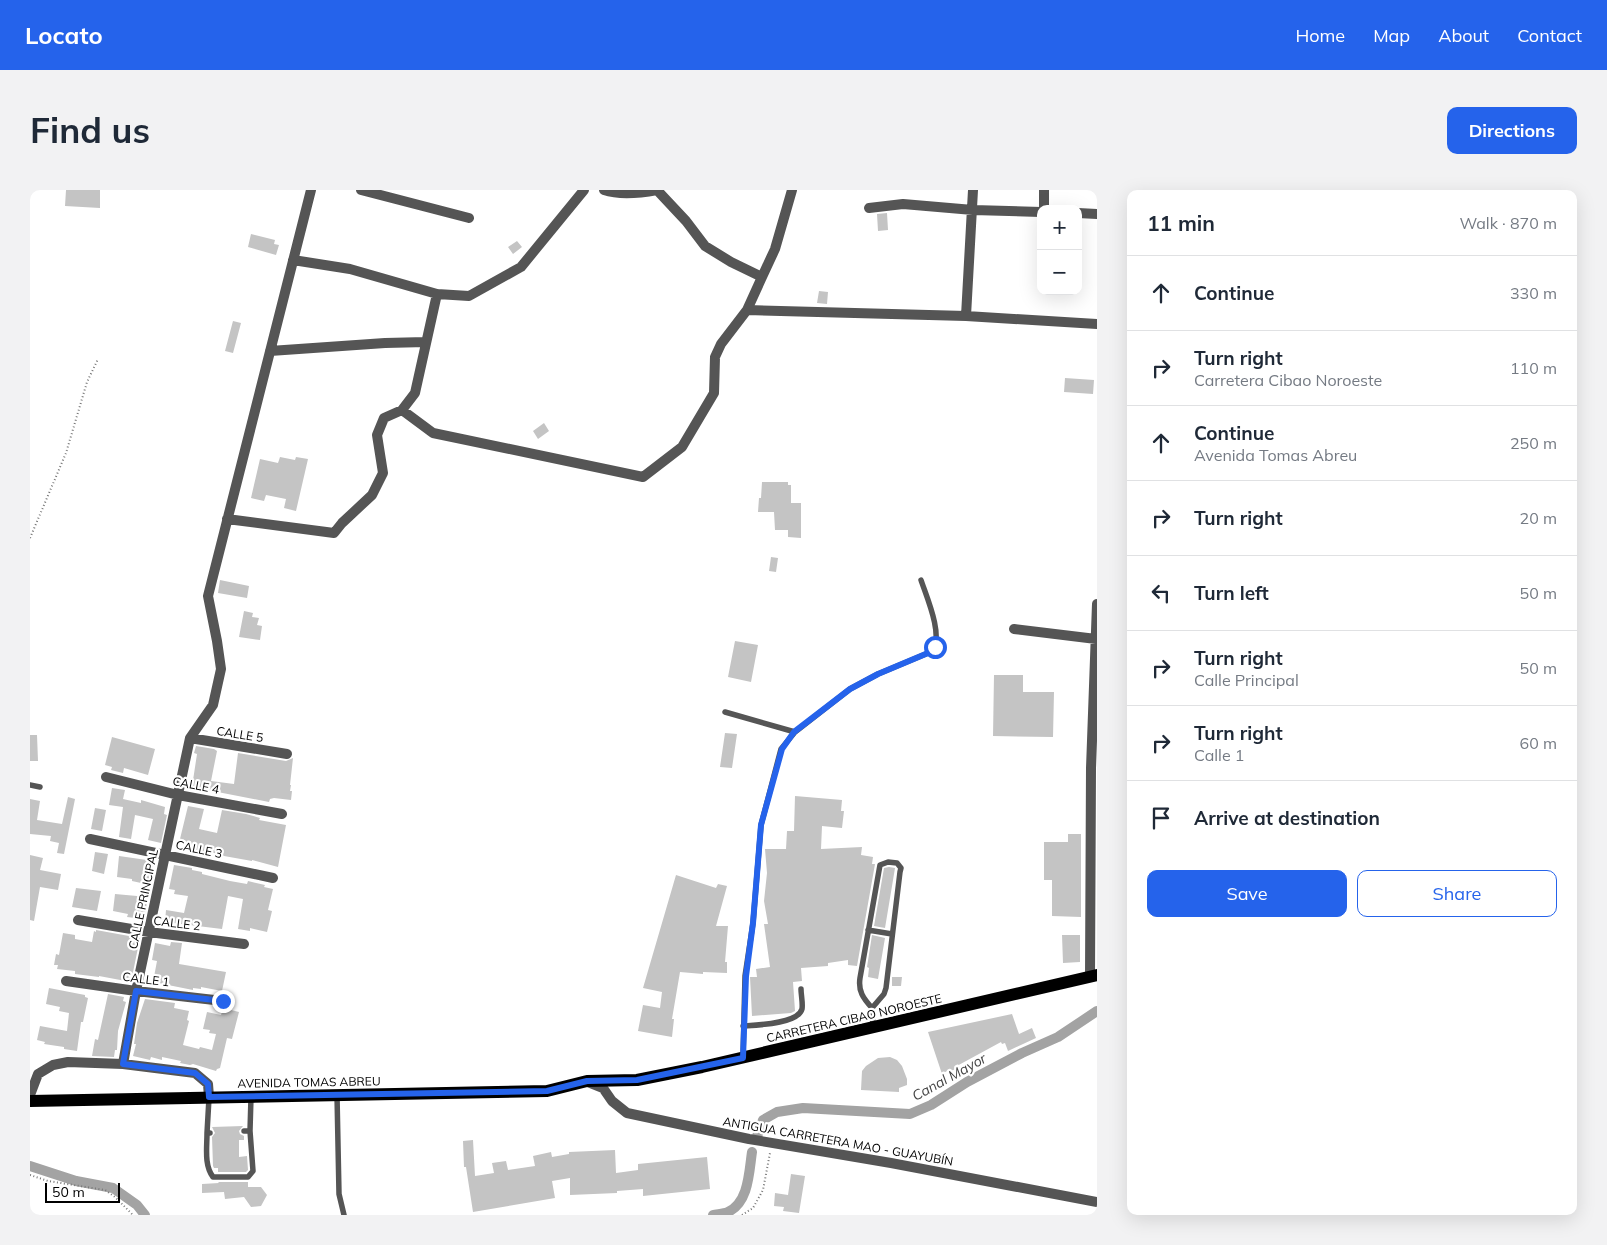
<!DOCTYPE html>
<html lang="en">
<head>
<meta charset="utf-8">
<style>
  body { margin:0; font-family:Mulish,sans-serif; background:#f2f2f3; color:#1f2937 }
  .controls { position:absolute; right:15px; top:15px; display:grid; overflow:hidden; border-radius:10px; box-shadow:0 5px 20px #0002 }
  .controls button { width:45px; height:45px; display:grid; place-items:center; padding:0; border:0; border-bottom:1px solid #e0e1e3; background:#fff; color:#1f2937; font:25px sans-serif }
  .scale { position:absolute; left:15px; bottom:12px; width:75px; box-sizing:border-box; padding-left:5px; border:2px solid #000; border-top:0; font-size:14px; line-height:18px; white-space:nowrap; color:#000; -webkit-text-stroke:4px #fff; paint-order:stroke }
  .stop { position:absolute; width:15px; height:15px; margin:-11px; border:4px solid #2563eb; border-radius:50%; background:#fff }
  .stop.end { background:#2563eb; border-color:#fff; box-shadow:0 1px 5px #0008 }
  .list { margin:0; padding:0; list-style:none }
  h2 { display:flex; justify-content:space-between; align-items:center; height:65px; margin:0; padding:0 20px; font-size:21px }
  h2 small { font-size:16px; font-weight:400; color:#747a83 }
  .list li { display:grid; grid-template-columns:32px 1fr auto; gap:15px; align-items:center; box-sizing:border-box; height:75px; padding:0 20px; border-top:1px solid #e0e1e3 }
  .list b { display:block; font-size:19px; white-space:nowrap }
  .list p { margin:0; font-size:16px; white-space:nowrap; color:#747a83 }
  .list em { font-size:16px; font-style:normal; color:#747a83 }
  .actions { display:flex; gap:10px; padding:15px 20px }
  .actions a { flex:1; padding:11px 0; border:1px solid #2563eb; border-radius:10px; text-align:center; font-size:18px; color:#2563eb }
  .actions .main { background:#2563eb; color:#fff }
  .icon { flex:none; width:28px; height:28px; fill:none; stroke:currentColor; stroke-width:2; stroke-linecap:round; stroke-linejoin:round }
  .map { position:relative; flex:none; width:1067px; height:1025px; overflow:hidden; border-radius:10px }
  header { display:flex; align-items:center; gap:30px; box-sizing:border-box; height:70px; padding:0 25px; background:#2563eb; color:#fff }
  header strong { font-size:24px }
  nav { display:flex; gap:28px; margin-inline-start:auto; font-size:18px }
  .intro { display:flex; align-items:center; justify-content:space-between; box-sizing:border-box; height:120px; padding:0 30px }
  h1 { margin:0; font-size:35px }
  .button { padding:12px 22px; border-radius:10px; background:#2563eb; color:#fff; font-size:18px; font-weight:700 }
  main { display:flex; gap:30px; padding:0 30px }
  aside { flex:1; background:#fff; border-radius:10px; box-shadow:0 5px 20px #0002 }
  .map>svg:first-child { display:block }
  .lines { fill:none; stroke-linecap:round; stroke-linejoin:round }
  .canal { stroke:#a3a3a3; stroke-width:10 }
  .building { fill:#c4c4c4 }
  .path { stroke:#777; stroke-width:2; stroke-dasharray:1 2.5; stroke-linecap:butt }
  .service { stroke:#555; stroke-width:5.5 }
  .minor { stroke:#555; stroke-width:10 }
  .primary { stroke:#000; stroke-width:12 }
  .route { stroke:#2563eb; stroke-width:6 }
  .labels { text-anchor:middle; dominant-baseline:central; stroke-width:4.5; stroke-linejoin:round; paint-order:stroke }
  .street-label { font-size:12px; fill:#000; stroke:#fff }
  .water-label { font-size:14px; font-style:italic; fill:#444; stroke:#fff }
</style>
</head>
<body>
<header>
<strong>Locato</strong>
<nav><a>Home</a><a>Map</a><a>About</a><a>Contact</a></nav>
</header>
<div class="intro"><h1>Find us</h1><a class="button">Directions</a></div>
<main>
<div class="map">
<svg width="1067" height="1025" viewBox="0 0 1067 1025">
  <rect width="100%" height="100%" fill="#fff"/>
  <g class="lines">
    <path class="canal" d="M726,949L733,930L747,922L773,918L880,924L901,915L937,892L992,863L1028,847L1067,821
      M0,976L46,991L83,998L107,1015L115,1025
      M683,1025C687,1024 694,1024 698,1022C719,1012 719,982 722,962"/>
  </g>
  <path class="building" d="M36,0H70V18L35,16Z
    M857,23L858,40L848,41L847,24Z
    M221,44L245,50L244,54L249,55L246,65L218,57Z
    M487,51L492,57L483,64L478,57Z
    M789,101L798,102L797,114L787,113Z
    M203,131L211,133L203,163L195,161Z
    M1035,188L1064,190L1063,204L1034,202Z
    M514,233L519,241L508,249L503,241Z
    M250,267L265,270L266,267L278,269L266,321L254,318L256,309L236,305L234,311L221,308L230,269L248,273Z
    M732,292H758V295H761V313H771V348L758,347V340H745L744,322H728L729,308H731Z
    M741,367L748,368L746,382L739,381Z
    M190,390L219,396L217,408L188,403Z
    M214,421L223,423L222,427L229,428L227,435L232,436L230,450L209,447Z
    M705,451L728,455L721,492L698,487Z
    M964,485H993V502H1024L1023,547L963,546Z
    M695,543L707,544L702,578L690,577Z
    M0,545H7L8,571H0Z
    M82,547L125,559L118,585L94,578L93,583L81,580L82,577L75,575Z
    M166,556L184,559L187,561L181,591L204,594L208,563L256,571L263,568L260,595H261L260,601H262L261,610L244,608L240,609L239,612L162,597L167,564L164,563Z
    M82,598L95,600L93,609L111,613V610L135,617L134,624L137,625L131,653L118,650L123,629L105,625L101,649L89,647L93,617L79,615Z
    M765,606L812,610L811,621H814L812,638L792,636L791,659L832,657L831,665L843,667L842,674H845L827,776L818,775V770L798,773V776L771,778L772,791L763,792L765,821L761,823L722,826L720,787H727L726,779L740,777L734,734H738L734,711L737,683L735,659H756L757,641H764Z
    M38,607L45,609L34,664L27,663L29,653L20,651L21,646L0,644V609L10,611L7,630L32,634Z
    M158,616L174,619L169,639L187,643L192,620L216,624L230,628L229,630L256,635L248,677L222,670V671L194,666L177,661L176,663L154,658L156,651L150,649Z
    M65,618L76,620L72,641L61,639Z
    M1038,644H1051V727L1022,726V690H1014V652H1038Z
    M65,662L78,664L74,684L62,681Z
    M0,665L13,668L10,680L31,684L28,700L10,697L4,731L0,730Z
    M89,666L124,671L120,695L102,691V689L87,687Z
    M144,675L162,678V680L172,682V684L200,691L217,694L218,691L235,695L234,697L243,699L238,720L242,721L237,742L220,738V741L208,739L213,709L198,706L192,739L135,732L136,720L154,723L158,706L144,704L145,700L139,699Z
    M859,677L865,678L855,738L844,736L854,678Z
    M646,685L686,698L688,694L697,696L686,736H698L695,772H697V783L673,782V784L650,782L642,829H644L642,847L608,841L613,815L630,818L632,802L613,798Z
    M46,698L71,701L67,721L42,717Z
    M85,704L118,707L114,729L97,727L98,724L83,721Z
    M66,740L110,748L101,792L69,786V787L45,784V781L27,779L28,775H24L26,764L29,765L33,743L45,745V749L62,752L64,741L66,742Z
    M842,745L855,748L848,789L838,787L839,778L837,777Z
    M1032,745H1050V772L1033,773Z
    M141,752L152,753L149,774L196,782L192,801L171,797V799L163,798V800L123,792L127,771L122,770L125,753L140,756Z
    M862,787H872L871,796H862Z
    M19,798L55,805V807L58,808L53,832H51L47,861L34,859V857L14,854L15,852L7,850L10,836L37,841L39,823L29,821L30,817L16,814Z
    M78,804L94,807L93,811L96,812L88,841L87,860H85L84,867L62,866L65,849L68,850Z
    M115,809L145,813L144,818L159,821L157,830L159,831L153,855L169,859L170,857L182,860L186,844L179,843L180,840L173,839L177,822L191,825L193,818L209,822L202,849L197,848L190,878L187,879L186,881L163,874L160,875L150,873L151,871L132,867V870L121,867L120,870L103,866L106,854H104L107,833Z
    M982,824L989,844L1002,838L1006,848L978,861L975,853L972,854L971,852L925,877L926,879L918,882L917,881L912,884L898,842Z
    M860,867L867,870L872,876L877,889V895L869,898V902L831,900L832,881L836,876L848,868Z
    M213,936L209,941L210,944L214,946V950H209V967L217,966L218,980L216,982H188V978H184L183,976L182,947L185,943L182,937Z
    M443,950L445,986L464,983L462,973L476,971L478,980L505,976L503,966L521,962L522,967L539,964V962L585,960L586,983L608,980V974L677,967L680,999L613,1006V999L587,1001V1003L540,1005V988L522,991L525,1008L443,1022L436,977H434L433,951Z
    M761,984L775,986L769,1023L753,1021L754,1017L744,1016L745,1003L758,1005Z
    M188,992H218V997H231L237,1005L231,1016L221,1017L214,1007L195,1009L194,1002L172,1003V994L189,993Z"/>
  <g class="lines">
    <path class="path" d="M0,348L36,263L57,192L68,169
      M0,985L18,991L75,1000L85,1007L103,1025
      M712,1025L723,1018L733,1000L740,963"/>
    <path class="service" d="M695,522L765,542
      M0,595L10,597
      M838,740L862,744
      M842,818C833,808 828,801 830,788L850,675L858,672L867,673L871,678L870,682L856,798L854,804L842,818L843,837
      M713,836C727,835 768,834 772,819C773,813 771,805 771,799
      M713,867L715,786L723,733L731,635L751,559L765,542L820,499L848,484L903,461C913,444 897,408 891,390
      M307,905L309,1004L314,1025
      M179,908L177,943H180
      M214,941H220L221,907
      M177,943C177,958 174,975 183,987H218L223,981L220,941"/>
    <path class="minor" d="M331,0L439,28
      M574,0C589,5 611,3 627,0L656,31L675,56L701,72L732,87
      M839,18L873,14L943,20L1011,22
      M1014,19V0
      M1048,23L1067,24
      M263,70L320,79L407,104L439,106L491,77L554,0
      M717,120L936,126L1067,134
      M936,126L943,0
      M240,161L355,153L396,152
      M372,220L385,203L407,104
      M197,329L304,343L312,333L342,305L353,283L347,245L354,228L372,220L403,243L613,287L652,257L684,203L685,167L691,154L717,120L732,87L745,59L762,0
      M984,439L1066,449
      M160,548L257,564
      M76,587L148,605L252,624
      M60,649L243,688
      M48,730L119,742L214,754
      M1060,786L1061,578L1067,414
      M36,791L106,801L193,811
      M93,874L106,801L160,548L183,515L191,479L187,451L178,406L281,0
      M558,892L573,898L582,911L597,923L719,949L861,973L1067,1012
      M0,905L8,884L23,875L38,872L93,874L165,883L178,894L179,907"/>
    <path class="primary" d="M0,911L517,901L557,891L607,890L672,877L1067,785"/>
  </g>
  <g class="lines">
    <path class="route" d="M193,811L106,801L93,874L165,883L178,894L179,907L517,901L557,891L607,890L713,868L716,786L723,733L731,635L752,559L764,542L820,499L848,484L898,463L905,457"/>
  </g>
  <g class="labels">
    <g class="street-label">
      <text transform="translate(210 544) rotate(9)">CALLE 5</text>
      <text transform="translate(166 595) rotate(11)">CALLE 4</text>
      <text transform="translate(169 659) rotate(12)">CALLE 3</text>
      <text transform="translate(113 709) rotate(-78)">CALLE PRINCIPAL</text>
      <text transform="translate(147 733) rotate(7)">CALLE 2</text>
      <text transform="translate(116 789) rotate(7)">CALLE 1</text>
      <text transform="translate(824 828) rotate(-13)">CARRETERA CIBAO NOROESTE</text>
      <text transform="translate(279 892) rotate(-1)">AVENIDA TOMAS ABREU</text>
      <text transform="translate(808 951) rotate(10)">ANTIGUA CARRETERA MAO - GUAYUBÍN</text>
    </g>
    <g class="water-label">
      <text transform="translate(919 887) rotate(-29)">Canal Mayor</text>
    </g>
  </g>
</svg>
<div class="controls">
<button>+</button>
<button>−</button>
</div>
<div class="scale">50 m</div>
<div class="stop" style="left:905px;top:457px"></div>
<div class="stop end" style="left:193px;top:811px"></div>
</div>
<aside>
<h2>11 min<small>Walk · 870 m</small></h2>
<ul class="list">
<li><svg class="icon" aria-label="ahead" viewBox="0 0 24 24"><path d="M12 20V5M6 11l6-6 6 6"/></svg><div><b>Continue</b></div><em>330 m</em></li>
<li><svg class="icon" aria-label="right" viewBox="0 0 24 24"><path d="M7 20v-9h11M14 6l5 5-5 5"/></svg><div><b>Turn right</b><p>Carretera Cibao Noroeste</p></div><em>110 m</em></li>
<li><svg class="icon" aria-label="ahead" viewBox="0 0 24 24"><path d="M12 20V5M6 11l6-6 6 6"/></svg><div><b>Continue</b><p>Avenida Tomas Abreu</p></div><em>250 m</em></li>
<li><svg class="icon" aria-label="right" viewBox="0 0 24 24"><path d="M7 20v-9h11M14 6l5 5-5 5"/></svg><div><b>Turn right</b></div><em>20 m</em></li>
<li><svg class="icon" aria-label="left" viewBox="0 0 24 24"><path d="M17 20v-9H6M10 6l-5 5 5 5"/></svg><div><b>Turn left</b></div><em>50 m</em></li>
<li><svg class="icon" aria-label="right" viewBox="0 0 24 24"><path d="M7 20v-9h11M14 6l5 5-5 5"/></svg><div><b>Turn right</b><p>Calle Principal</p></div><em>50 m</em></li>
<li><svg class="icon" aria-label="right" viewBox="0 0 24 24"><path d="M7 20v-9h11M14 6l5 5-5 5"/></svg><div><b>Turn right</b><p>Calle 1</p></div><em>60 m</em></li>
<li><svg class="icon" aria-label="arrive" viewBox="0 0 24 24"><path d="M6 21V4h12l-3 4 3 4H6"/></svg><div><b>Arrive at destination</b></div></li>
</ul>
<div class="actions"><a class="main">Save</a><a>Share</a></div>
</aside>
</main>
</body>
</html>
